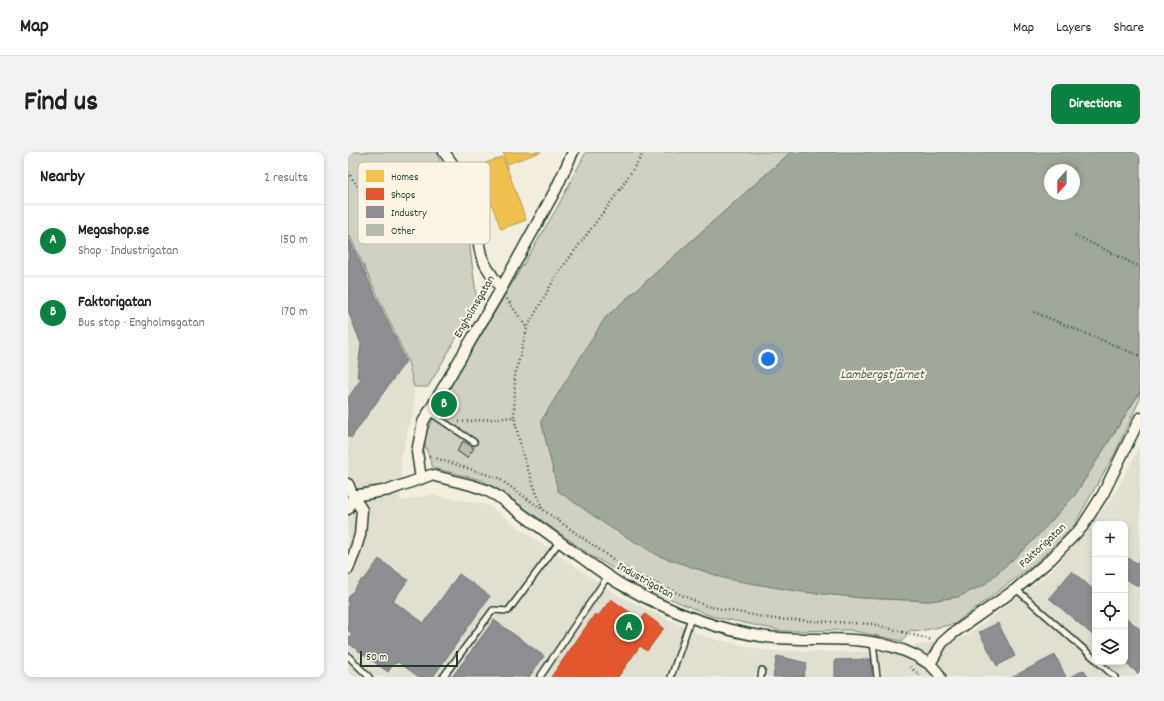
<!DOCTYPE html>
<html lang="en">
<head>
<meta charset="utf-8">
<style>
  body { margin:0; font-family:Dekko,sans-serif; background:#f2f2f2; color:#202124 }
  .controls { position:absolute; right:12px; bottom:12px; display:grid; overflow:hidden; border-radius:8px; box-shadow:0 2px 6px #0003 }
  .controls button { width:36px; height:36px; display:grid; place-items:center; padding:0; border:0; border-bottom:1px solid #e0e0e0; background:#fff; color:#202124; font:20px sans-serif }
  .compass { position:absolute; left:696px; top:12px; width:36px; height:36px; border-radius:50%; background:#fff; box-shadow:0 2px 6px #0003; rotate:201deg }
  .scale { position:absolute; left:12px; bottom:10px; width:98px; box-sizing:border-box; padding-left:4px; border:2px solid #1f3d34; border-top:0; font-size:11px; line-height:14px; white-space:nowrap; color:#1f3d34; -webkit-text-stroke:3px #fcf5e5; paint-order:stroke }
  .you { position:absolute; left:420px; top:207px; width:14px; height:14px; margin:-10px; border:3px solid #fff; border-radius:50%; background:#1a73e8; box-shadow:0 0 0 6px #1a73e833 }
  .badge { display:grid; place-items:center; width:26px; height:26px; border-radius:50%; background:#0b8043; color:#fff; font-size:13px; font-weight:700 }
  .pin { position:absolute; translate:-50% -50%; border:2px solid #fff; box-shadow:0 1px 4px #0006 }
  .list { margin:0; padding:0; list-style:none }
  h2 { display:flex; justify-content:space-between; align-items:center; height:52px; margin:0; padding:0 16px; font-size:17px }
  h2 small { font-size:13px; font-weight:400; color:#757577 }
  .list li { display:grid; grid-template-columns:26px 1fr auto; gap:12px; align-items:center; box-sizing:border-box; height:72px; padding:0 16px; border-top:1px solid #e0e0e0 }
  .list b { display:block; font-size:15px; white-space:nowrap }
  .list p { margin:0; font-size:13px; white-space:nowrap; color:#757577 }
  .list em { font-size:13px; font-style:normal; color:#757577 }
  .icon { flex:none; width:22px; height:22px; fill:none; stroke:currentColor; stroke-width:2; stroke-linecap:round; stroke-linejoin:round }
  .map { position:relative; flex:none; width:792px; height:525px; overflow:hidden; border-radius:8px }
  header { display:flex; align-items:center; gap:24px; box-sizing:border-box; height:56px; padding:0 20px; background:#fff; border-bottom:1px solid #e0e0e0 }
  header strong { font-size:19px }
  nav { display:flex; gap:22px; margin-inline-start:auto; font-size:14px }
  .intro { display:flex; align-items:center; justify-content:space-between; box-sizing:border-box; height:96px; padding:0 24px }
  h1 { margin:0; font-size:28px }
  .button { padding:10px 18px; border-radius:8px; background:#0b8043; color:#fff; font-size:14px; font-weight:700 }
  main { display:flex; gap:24px; padding:0 24px }
  aside { flex:1; background:#fff; border-radius:8px; box-shadow:0 2px 6px #0003 }
  .map>svg:first-child { display:block }
  .built { fill:#e1dfd0; fill-rule:evenodd }
  .green { fill:#d0d1c2; stroke:#78877b }
  .water { fill:#a0a89b; stroke:#6c7d72; fill-rule:evenodd }
  .homes { fill:#f2c14e; stroke:#b39946 }
  .shops { fill:#e4572e; stroke:#a94f30 }
  .industry { fill:#8d8d92; stroke:#6c7576 }
  .building { fill:#b8bcae; stroke:#1f3d34 }
  .lines { fill:none; stroke-linecap:round; stroke-linejoin:round }
  .lane-casing { stroke:#1f3d34; stroke-width:8 }
  .street-casing { stroke:#1f3d34; stroke-width:13 }
  .path { stroke:#1f3d34; stroke-width:2.5; stroke-dasharray:1 3; stroke-linecap:butt }
  .lane { stroke:#fcf5e5; stroke-width:5 }
  .street { stroke:#fcf5e5; stroke-width:10 }
  .labels { text-anchor:middle; dominant-baseline:central; stroke-width:4; stroke-linejoin:round; paint-order:stroke }
  .street-label { font-size:12px; fill:#1f3d34; stroke:#fcf5e5 }
  .water-label { font-size:13px; font-style:italic; fill:#465d53; stroke:#fcf5e5 }
  .key { fill:#fcf5e5; stroke:#babeb0; stroke-width:1 }
  .key-label { font-size:11px; fill:#1f3d34 }
</style>
</head>
<body>
<header>
<strong>Map</strong>
<nav><a>Map</a><a>Layers</a><a>Share</a></nav>
</header>
<div class="intro"><h1>Find us</h1><a class="button">Directions</a></div>
<main>
<aside>
<h2>Nearby<small>2 results</small></h2>
<ul class="list">
<li><span class="badge">A</span><div><b>Megashop.se</b><p>Shop · Industrigatan</p></div><em>150 m</em></li>
<li><span class="badge">B</span><div><b>Faktorigatan</b><p>Bus stop · Engholmsgatan</p></div><em>170 m</em></li>
</ul>
</aside>
<div class="map">
<svg width="792" height="525" viewBox="0 0 792 525">
  <rect width="100%" height="100%" fill="#f3eede"/>
  <filter id="ink" filterUnits="userSpaceOnUse"><feTurbulence type="fractalNoise" baseFrequency=".025" numOctaves="2"/><feDisplacementMap in="SourceGraphic" scale="8" xChannelSelector="R" yChannelSelector="G"/><feConvolveMatrix kernelMatrix="1 2 1 2 8 2 1 2 1" color-interpolation-filters="sRGB"/></filter>
  <g filter="url(#ink)">
    <path class="built" d="M0,80L60,209L66,235V257L53,306L52,349L84,343L140,353L188,388L268,442L357,485L421,499L530,500L617,485L704,419L764,347L792,294V525H0ZM747,372H777V510H747Z"/>
    <path class="green" d="M0,0H88L118,65L129,150L80,235H66L60,209L0,80Z
      M238,0H443L257,166L447,439L515,446L581,449L610,445L727,343L792,240V247L766,303L722,380L680,417L606,472L572,479L562,478L554,489L501,478L435,479L363,464L299,437L241,402L151,338L134,328L85,316L75,287L94,249L209,56Z"/>
    <path class="water" d="M443,0H792V240L727,343L683,391L636,433L610,445L581,449L515,446L447,439L379,427L311,404L260,374L210,339L193,269L257,166ZM702,18H726V42H702Z"/>
    <path class="homes" d="M155,0H193L159,12Z
      M155,5L178,68L153,77L129,14Z"/>
    <path class="shops" d="M263,447L293,468L297,462L316,476L299,499L292,494L270,525H203L247,462L250,464Z"/>
    <path class="industry" d="M0,84L58,209L3,286L0,284V246L13,227L9,224L13,192L0,159Z
      M777,405L792,412V435L777,427Z
      M31,407L60,428L45,449L76,471L111,422L142,444L85,525H71L50,510L48,512L46,511L40,520L0,491V487L4,481L0,479V446L14,427L16,428Z
      M724,419L747,439V485L701,446Z
      M777,465L792,477V523L776,510Z
      M146,468L196,504L181,525H104Z
      M650,471L667,504L649,514L631,480Z
      M707,503L718,525H664Z
      M429,504L459,511L455,525H425Z
      M523,507L524,525H487V508Z
      M736,518L740,525H722Z"/>
    <path class="building" d="M115,289L126,296L119,306L109,299Z"/>
    <g class="lines">
      <defs>
        <path id="lane" d="M81,260L126,290
          M668,437L747,507
          M525,490L529,525
          M0,504L21,525
          M750,510L767,525
          M95,525L145,458L160,459L212,389
          M192,525L260,424
          M323,525L343,466
          M413,525L414,518"/>
        <path id="street" d="M96,0L106,14L122,46L133,103L138,114L153,137
          M73,327L69,300L75,270L153,137L208,37L225,0
          M0,332L5,344L14,358L12,383L6,402L0,417
          M5,344L41,338L83,323L123,333L138,338L149,344C175,363 201,382 227,401C243,412 258,424 274,433C320,459 367,478 419,485C471,491 518,479 568,504C577,509 588,515 592,525
          M0,357L5,344
          M582,512L594,491L604,482L668,437L703,407L734,375L755,342L792,266"/>
      </defs>
      <use href="#lane" class="lane-casing"/>
      <use href="#street" class="street-casing"/>
      <path class="path" d="M0,20L25,57L41,59
        M727,83L792,115
        M159,147L179,176
        M686,160L792,204
        M111,270L166,265
        M81,304L150,326L283,420L358,454L426,467L525,472L584,488
        M194,356L175,304L166,265L167,223L179,176L208,124L271,39L296,0
        M562,515L574,525"/>
      <use href="#lane" class="lane"/>
      <use href="#street" class="street"/>
    </g>
  </g>
  <g class="labels">
    <g class="street-label">
      <text transform="translate(127 155) rotate(-60)">Engholmsgatan</text>
      <text transform="translate(695 394) rotate(-43)">Faktorigatan</text>
      <text transform="translate(297 429) rotate(29)">Industrigatan</text>
    </g>
    <g class="water-label">
      <text x="534" y="223">Lambergstjärnet</text>
    </g>
  </g>
  <rect x="10" y="10" width="132" height="82" rx="6" class="key"/>
  <rect x="18" y="18" width="18" height="12" fill="#f2c14e"/>
  <rect x="18" y="36" width="18" height="12" fill="#e4572e"/>
  <rect x="18" y="54" width="18" height="12" fill="#8d8d92"/>
  <rect x="18" y="72" width="18" height="12" fill="#b8bcae"/>
  <g class="key-label">
    <text x="43" y="28">Homes</text>
    <text x="43" y="46">Shops</text>
    <text x="43" y="64">Industry</text>
    <text x="43" y="82">Other</text>
  </g>
</svg>
<div class="controls">
<button>+</button>
<button>−</button>
<button><svg class="icon" aria-label="locate" viewBox="0 0 24 24"><circle cx="12" cy="12" r="6"/><path d="M12 2v4M12 18v4M2 12h4M18 12h4"/></svg></button>
<button><svg class="icon" aria-label="layers" viewBox="0 0 24 24"><path d="M12 4l9 5-9 5-9-5zM3 14l9 5 9-5"/></svg></button>
</div>
<svg class="compass" viewBox="-18 -18 36 36"><path d="M0-13l5 13h-10z" fill="#e53935"/><path d="M0 13l5-13h-10z" fill="#757577"/></svg>
<div class="scale">50 m</div>
<div class="you"></div>
<div class="pin badge" style="left:281px;top:475px">A</div>
<div class="pin badge" style="left:96px;top:252px">B</div>
</div>
</main>
</body>
</html>
